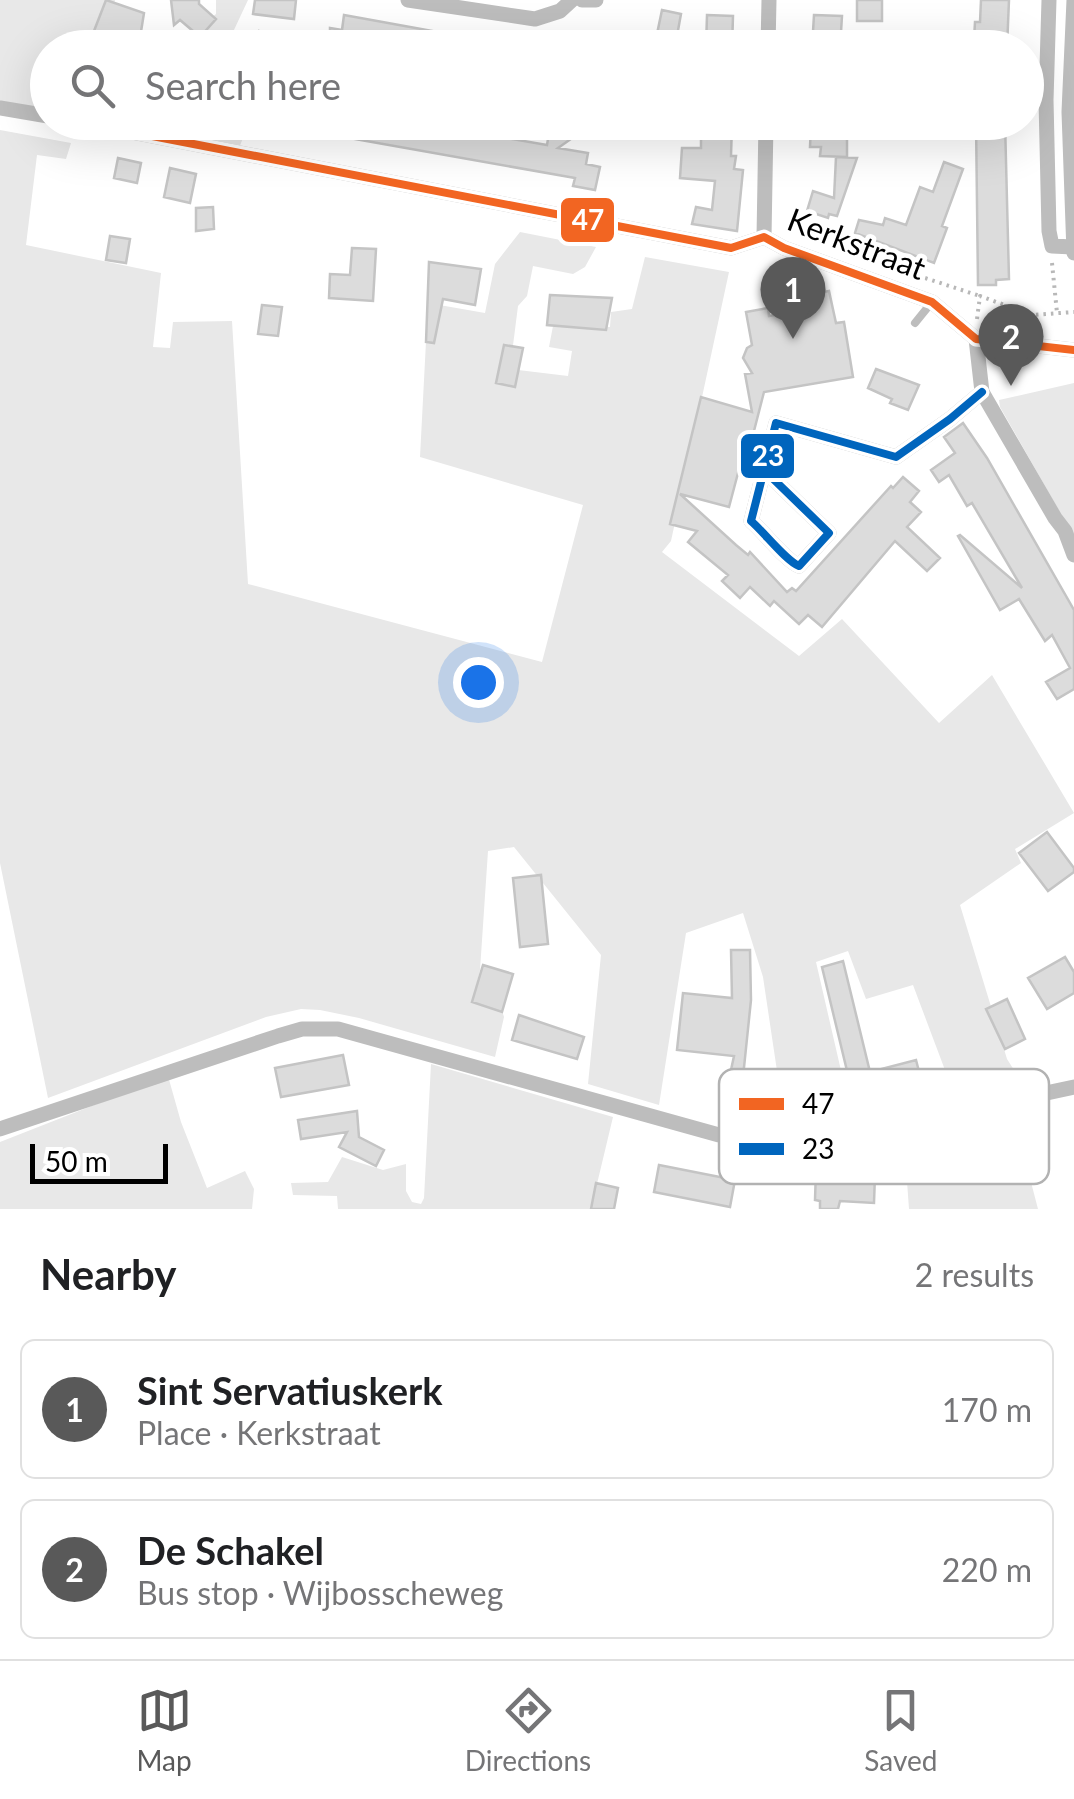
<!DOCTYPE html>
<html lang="en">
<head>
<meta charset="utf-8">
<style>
  body { margin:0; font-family:Lato,sans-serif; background:#f2f2f2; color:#202124 }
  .scale { position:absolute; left:30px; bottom:25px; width:138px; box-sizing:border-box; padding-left:10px; border:5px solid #000; border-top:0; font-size:28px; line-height:35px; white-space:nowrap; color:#000; -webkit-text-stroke:8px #fff; paint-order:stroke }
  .you { position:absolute; left:478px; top:682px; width:35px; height:35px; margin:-25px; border:8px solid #fff; border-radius:50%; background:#1a73e8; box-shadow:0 0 0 15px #1a73e833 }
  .badge { display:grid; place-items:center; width:65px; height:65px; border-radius:50%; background:#595959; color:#fff; font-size:32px; font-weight:700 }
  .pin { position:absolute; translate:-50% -82px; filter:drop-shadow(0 2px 5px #0008) }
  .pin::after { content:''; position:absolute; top:52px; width:35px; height:30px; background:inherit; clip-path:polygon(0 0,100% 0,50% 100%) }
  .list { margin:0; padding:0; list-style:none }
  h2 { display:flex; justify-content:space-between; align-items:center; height:130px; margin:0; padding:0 40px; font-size:42px }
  h2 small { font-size:32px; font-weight:400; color:#757577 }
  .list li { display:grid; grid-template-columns:65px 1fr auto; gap:30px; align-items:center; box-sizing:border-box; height:140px; margin:0 20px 20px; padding:0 20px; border:2px solid #e0e0e0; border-radius:15px }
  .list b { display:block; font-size:38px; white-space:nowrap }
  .list p { margin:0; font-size:32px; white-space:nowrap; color:#757577 }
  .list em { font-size:32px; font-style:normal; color:#757577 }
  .icon { flex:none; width:55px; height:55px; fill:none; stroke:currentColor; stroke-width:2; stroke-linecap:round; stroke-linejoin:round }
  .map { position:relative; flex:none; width:1074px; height:1209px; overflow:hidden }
  .search { position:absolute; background:#fff; box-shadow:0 10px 40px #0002; left:30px; right:30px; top:30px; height:110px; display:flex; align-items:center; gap:25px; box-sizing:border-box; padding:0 35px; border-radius:55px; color:#757577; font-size:38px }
  .sheet { height:450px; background:#fff }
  nav { display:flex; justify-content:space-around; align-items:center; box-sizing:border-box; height:140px; border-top:2px solid #e0e0e0; background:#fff; font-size:28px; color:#757577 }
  nav a { display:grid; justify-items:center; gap:5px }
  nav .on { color:#595959 }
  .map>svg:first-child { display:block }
  .green { fill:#e8e8e8 }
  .building { fill:#dcdcdc; stroke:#c4c4c4; stroke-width:2.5 }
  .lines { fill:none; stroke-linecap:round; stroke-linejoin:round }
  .path { stroke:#b8b8b8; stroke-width:4; stroke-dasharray:2.5 5; stroke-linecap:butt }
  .service { stroke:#bdbdbd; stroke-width:8 }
  .minor { stroke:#bdbdbd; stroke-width:15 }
  .bus-1-casing { stroke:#fff; stroke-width:15 }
  .bus-2-casing { stroke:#fff; stroke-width:15 }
  .bus-1 { stroke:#f26522; stroke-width:8 }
  .bus-2 { stroke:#0065bd; stroke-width:8 }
  .labels { text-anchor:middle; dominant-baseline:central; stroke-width:9; stroke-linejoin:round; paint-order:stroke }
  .street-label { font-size:32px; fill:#000; stroke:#fff }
  .key { fill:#fff; stroke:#b2b2b2; stroke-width:2.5 }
  .key-label { font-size:28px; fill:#000 }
  .line-badge { stroke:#fff; stroke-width:4 }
  .badge-label { font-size:28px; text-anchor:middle; font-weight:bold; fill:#fff }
</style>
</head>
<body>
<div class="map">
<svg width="1074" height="1209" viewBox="0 0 1074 1209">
  <rect width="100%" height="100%" fill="#fff"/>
  <path class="green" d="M0,0H115L106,47L48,48L47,110L0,101Z
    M216,0H248L226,47L172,48L216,14Z
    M140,123H249L239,148L138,128Z
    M0,130L71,143L66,159L37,155L26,245L161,273L153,347L170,348L173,322L232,321L248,584L542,662L583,505L420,457L428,303L485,313L495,264L520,232L596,247L585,267L573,274L533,266L527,296L518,306L510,369L568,376L572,351L549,347L553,326L610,327L611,312L632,309L645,257L729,272L671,541L662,552L799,656L842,619L939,723L992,675L1074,813L1015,849L1021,863L960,905L1007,1059L1023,1084L957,1102L913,985L866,999L848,951L816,962L854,1127L787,1138L763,977L743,913L686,933L659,1105L588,1084L601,955L514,847L488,851L480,970L473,999L501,1007L504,1017L495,1057L359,1018L320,1010L301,1009L266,1017L48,1098L0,863Z
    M1074,383V537L1000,407L999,400Z
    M431,1064L613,1117L591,1209H338L337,1196L293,1195L291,1183L328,1182L342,1157L383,1170L406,1164V1191L412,1202L421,1204L424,1198Z
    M168,1076L181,1122L207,1188L245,1171L254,1189L252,1209H0V1142Z
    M1013,1113L1038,1209H909L904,1140Z"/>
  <path class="building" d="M106,0L144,13L139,44L94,31Z
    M171,0H199V4L216,19L200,37L180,20L174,25Z
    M255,0H296L294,19L253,14Z
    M857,0H882V21H857Z
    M981,0H1009L1007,48H979L980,40H974L975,22H980Z
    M662,10L681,14L677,36L657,34Z
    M344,15L482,40V48L330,45V28L342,30Z
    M707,15L733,16L732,48H706Z
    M814,15L842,16L840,48H812Z
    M259,31L285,48H249Z
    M341,122H397L429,128L430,124L436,122H507L505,134L512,136V139L547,145L551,122H595L558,148L588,153L586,164L600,167L595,190L573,186L575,178L338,136Z
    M701,122L732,124L731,156H736L734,169L743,170L737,231L692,224L696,207L712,210L715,181L680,178L682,148H701Z
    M976,122H1005L1009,279L996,280V285H978Z
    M811,125L839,126V138H847V157L820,156L821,147H810Z
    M836,157L857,158L837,216L829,214L828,218L807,211L813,191L834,198Z
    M118,158L141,163L137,183L114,178Z
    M944,162L963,169L942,226L947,228L934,263L855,233L859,220L883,225L885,218L906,225L920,187L933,192Z
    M170,168L196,174L190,203L164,197Z
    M213,207L214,229L196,231V208Z
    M110,236L130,239L126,263L106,260Z
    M352,248L376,249L373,301L329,298L330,274L350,275Z
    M429,262L481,269L475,305L443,299L434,343L426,342Z
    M829,291L836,323L844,322L853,377L764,392L747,458H742L729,507L680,494L736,545L748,555L750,552L787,592L792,588L796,591L891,486L893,488L903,477L919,491L910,502L921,512L907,527L940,558L927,571L895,541L822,627L808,615L799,624L774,601L770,606L750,587L740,598L722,581L728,575L688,542L697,531L670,524L701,397L752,412L745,374L752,373L743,358L747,348L752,345L746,312L768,308L769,316L815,308L813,294Z
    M550,295L612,298L606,330L547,325Z
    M262,305L282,307L278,336L258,334Z
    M504,345L523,348L515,387L496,383Z
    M876,369L919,385L908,410L890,403L892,399L868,388Z
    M963,423L987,458L1074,610V689L1057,699L1046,682L1070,668L1052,635L1045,641L1019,599L1000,610L958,536L960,535L1022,588L972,503L967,506L949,475L939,482L931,470L955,453L944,437Z
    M1047,832L1074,868V872L1048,891L1019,853Z
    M541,875L548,944L520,947L513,878Z
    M731,950H750L751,1000L743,1077L752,1079L749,1090L771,1095L766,1117L723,1107L734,1056L677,1050L683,993L732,998Z
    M1065,957L1074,972V993L1047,1009L1028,978Z
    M843,961L870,1072L916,1060L923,1087L855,1104L822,967Z
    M483,965L513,974L502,1012L472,1002Z
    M1007,999L1025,1039L1005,1049L986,1009Z
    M519,1015L584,1037L577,1059L512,1040Z
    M343,1055L349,1085L281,1097L275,1068Z
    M357,1111L359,1137L384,1150L376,1166L339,1147L347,1132L301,1139L298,1120Z
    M659,1165L735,1180L730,1207L654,1192Z
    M816,1170L875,1175L874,1203L840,1201L838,1209H820V1201L815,1200Z
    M596,1183L618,1188L614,1209H591Z"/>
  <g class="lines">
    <path class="path" d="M861,257L980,296
      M1052,263L1057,313
      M977,319L980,296L1032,315L1074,312"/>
    <path class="service" d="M915,323L932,302"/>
    <path class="minor" d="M408,0L535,19L560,11L572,0
      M582,0H596
      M1049,0L1046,100L1049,231L1052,246L1073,247
      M1074,0L1069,112L1074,253
      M768,48L769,0
      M0,108L48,116
      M80,122L731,248L764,237L784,248L932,302L976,339L1074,350
      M764,237L766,122
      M976,339L982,392L1055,518L1065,531L1074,555
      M765,471L829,533L799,566C786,561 764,532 751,521L776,423L896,457L950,419L982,392
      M0,1129L278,1036L302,1029H338L719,1135L771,1145L809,1144L1074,1087"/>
    <defs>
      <path id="bus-1" d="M80,122L731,248L764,237L784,248L932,302L976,339L1074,350"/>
      <path id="bus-2" d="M765,471L829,533L799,566C786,561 764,532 751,521L776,423L896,457L950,419L982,392"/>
    </defs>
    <use href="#bus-1" class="bus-1-casing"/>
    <use href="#bus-2" class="bus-2-casing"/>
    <use href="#bus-1" class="bus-1"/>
    <use href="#bus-2" class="bus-2"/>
  </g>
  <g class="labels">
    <g class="street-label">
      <text transform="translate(857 243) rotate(21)">Kerkstraat</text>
    </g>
  </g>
  <rect x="719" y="1069" width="330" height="115" rx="15" class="key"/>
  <rect x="739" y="1098" width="45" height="12" fill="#f26522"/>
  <rect x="739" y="1143" width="45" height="12" fill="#0065bd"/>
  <g class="key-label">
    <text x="802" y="1114">47</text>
    <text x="802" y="1159">23</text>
  </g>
  <g class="line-badge">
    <rect x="559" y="196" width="57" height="48" rx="10" fill="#f26522"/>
    <rect x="739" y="432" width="57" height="48" rx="10" fill="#0065bd"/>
  </g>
  <g class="badge-label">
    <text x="588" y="230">47</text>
    <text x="768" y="466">23</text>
  </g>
</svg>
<div class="scale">50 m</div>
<div class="you"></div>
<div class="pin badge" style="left:793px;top:339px">1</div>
<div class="pin badge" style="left:1011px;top:386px">2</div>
<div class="search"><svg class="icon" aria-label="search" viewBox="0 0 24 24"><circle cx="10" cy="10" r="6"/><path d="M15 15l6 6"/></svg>Search here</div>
</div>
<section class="sheet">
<h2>Nearby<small>2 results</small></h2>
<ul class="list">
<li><span class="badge">1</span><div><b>Sint Servatiuskerk</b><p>Place · Kerkstraat</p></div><em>170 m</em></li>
<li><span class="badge">2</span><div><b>De Schakel</b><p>Bus stop · Wijbosscheweg</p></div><em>220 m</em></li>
</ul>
</section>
<nav>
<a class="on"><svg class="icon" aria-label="map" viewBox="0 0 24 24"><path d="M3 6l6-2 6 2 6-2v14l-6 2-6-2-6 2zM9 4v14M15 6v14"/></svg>Map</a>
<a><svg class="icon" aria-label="directions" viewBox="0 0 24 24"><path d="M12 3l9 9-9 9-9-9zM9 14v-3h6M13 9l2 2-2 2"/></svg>Directions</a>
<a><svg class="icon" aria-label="saved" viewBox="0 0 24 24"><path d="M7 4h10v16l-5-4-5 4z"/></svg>Saved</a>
</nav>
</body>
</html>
